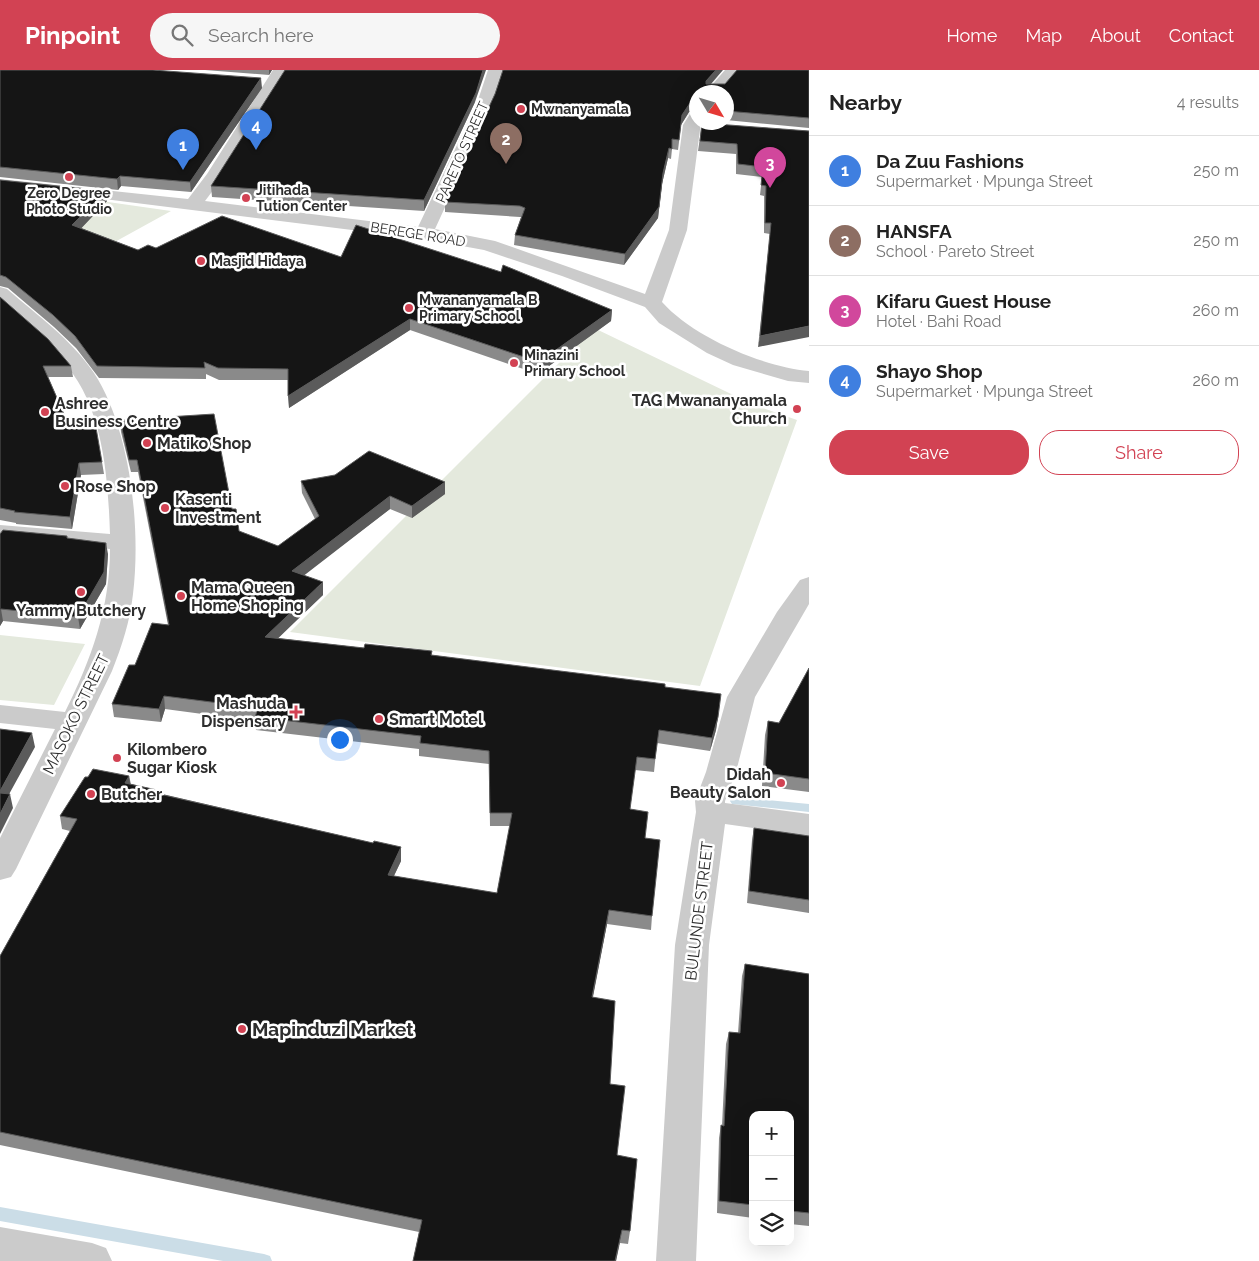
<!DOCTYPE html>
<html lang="en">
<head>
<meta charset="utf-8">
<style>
  body { margin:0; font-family:Raleway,sans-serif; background:#f6f6f6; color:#222 }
  .controls { position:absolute; right:15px; bottom:15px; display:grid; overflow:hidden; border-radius:10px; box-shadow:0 5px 20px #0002 }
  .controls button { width:45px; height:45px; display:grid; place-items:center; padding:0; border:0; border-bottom:1px solid #e0e0e0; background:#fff; color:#222; font:25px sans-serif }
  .compass { position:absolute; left:689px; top:15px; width:45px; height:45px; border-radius:50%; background:#fff; box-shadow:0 5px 20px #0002; rotate:128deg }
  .you { position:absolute; left:339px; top:669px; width:18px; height:18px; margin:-12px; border:4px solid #fff; border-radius:50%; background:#1a73e8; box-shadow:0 0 0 8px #1a73e833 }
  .badge { display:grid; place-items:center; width:32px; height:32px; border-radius:50%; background:#d24253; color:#fff; font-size:16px; font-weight:700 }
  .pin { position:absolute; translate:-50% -41px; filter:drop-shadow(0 1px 2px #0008) }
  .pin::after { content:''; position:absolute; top:26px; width:18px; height:15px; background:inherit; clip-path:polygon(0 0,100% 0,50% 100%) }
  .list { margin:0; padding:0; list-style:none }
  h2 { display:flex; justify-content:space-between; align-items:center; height:65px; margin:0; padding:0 20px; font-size:21px }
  h2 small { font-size:16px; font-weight:400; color:#767676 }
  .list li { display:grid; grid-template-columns:32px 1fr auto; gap:15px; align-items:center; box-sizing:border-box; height:70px; padding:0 20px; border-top:1px solid #e0e0e0 }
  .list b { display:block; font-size:19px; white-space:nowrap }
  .list p { margin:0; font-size:16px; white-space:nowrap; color:#767676 }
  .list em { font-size:16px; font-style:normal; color:#767676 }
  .actions { display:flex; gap:10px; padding:15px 20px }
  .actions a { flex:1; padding:11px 0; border:1px solid #d24253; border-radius:20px; text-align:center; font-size:18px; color:#d24253 }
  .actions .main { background:#d24253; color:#fff }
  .icon { flex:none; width:28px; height:28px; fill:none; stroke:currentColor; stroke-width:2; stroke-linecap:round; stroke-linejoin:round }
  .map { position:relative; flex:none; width:809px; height:1191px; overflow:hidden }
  header { display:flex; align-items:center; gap:30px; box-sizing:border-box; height:70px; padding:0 25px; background:#d24253; color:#fff }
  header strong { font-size:24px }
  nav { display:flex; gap:28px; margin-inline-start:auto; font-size:18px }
  .search { width:350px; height:45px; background:#f6f6f6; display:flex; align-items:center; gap:12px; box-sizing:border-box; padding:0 18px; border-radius:28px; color:#767676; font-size:19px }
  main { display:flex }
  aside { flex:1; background:#fff }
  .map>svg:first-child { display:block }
  .green { fill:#e4e9dd }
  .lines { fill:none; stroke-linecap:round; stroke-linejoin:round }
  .stream { fill:#cbdde7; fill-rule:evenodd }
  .minor { fill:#cbcbcb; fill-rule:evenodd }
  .wall { fill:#8a8a8a }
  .shaded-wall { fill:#5b5b5b }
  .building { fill:#151515; stroke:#5b5b5b }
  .poi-dot { fill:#d24253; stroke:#fff; stroke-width:2 }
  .labels { text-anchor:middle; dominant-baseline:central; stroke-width:5; stroke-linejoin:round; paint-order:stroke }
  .far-poi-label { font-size:14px; font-weight:bold; fill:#2e2e2e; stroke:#fff; text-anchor:start }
  .far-street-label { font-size:14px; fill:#2e2e2e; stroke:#fff }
  .poi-label { font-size:16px; font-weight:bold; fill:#2e2e2e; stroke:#fff; text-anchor:start }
  .street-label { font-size:16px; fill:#2e2e2e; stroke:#fff }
  .near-poi-label { font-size:19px; font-weight:bold; fill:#2e2e2e; stroke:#fff; text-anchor:start }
</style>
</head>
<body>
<header>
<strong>Pinpoint</strong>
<div class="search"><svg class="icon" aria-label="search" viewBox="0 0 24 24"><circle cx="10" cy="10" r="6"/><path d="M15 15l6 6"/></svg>Search here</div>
<nav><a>Home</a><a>Map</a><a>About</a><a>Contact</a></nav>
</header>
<main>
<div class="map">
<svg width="809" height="1191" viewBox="0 0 809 1191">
  <rect width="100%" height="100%" fill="#fff"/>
  <path class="green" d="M0,122L80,128L171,141L33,217Z
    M594,258L754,335L797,350L700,616L290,562Z
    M0,565L85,574L54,635L0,630Z"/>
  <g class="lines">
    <path class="stream" d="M736,727L809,734V742L732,734L730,731L732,728Z
      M0,1137L264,1184L270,1186L272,1191H223L0,1151Z"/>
    <path class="minor" d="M273,0H289L223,107L205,131L418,157L477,33L488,0H504L493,33L435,159L495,171L645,224L669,160L683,55L690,44L696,42V52H701L687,160L662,232C693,267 763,297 809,301V313L788,311L733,295L707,283L659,253L645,237L562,206L484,180L424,169L88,127L0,119V109L188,129L207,104Z
      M725,0H741L722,22H706Z
      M0,217L7,219C37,245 71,269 94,303C131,360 141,459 133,524C130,551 122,576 112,601L16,799L11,807L0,810V768L55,659L0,653V635L65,642C91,590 110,538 110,479L0,469V455L110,464C108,409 104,341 67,296C47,273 23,254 0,234Z
      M809,507V534L755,627L736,702L725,731V733L809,744V766L725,754L709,875L696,1191H656L675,875L696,742L695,731L706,702L727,627L777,542L800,510Z
      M0,1157L92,1173L106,1178L112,1191H0Z"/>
  </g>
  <path class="wall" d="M0,0L262,18L191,122L121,116L118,120L0,107Z
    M205,0H272L269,5Z
    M809,0V58L726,50V22H696V41L689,42L681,55L678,80L672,79L671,89L668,88L662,114L658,148L624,195L514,175L515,165L521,147H520L445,142V132L495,24L725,14Z
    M475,32L424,141L212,127L211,116Z
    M702,53L809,61L758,277L770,164L764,163V126L760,125L762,107L736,104V84L698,81Z
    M0,110L107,131L81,158L138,180L156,178L341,187L612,240L611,251L538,304L410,260L289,338L288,310H219L206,304V309L99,308L76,278L54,257L8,218L0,216Z
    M0,227L71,296L73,307H48L68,353L102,392L104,404L81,405L72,459L16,454V453L0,450Z
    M120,350L232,439L239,461L278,476L315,449L302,423L301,411L445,412V424L412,448L390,439L303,505L323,525L277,568L364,578L432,581V585L665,617L718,647L716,660L710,681L657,673L654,702L635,700L630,739L645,768L652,846L651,860L607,854L593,927L610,1014L617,1085L630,1161L628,1174L620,1173L616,1191H413L419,1162L0,1075V886L70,761L62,759L60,746L88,707L129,706L131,714L157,720L158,723L373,773L401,777V791L394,806L497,823L510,756H490L489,694L419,686V679L256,660L255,651L165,639L161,652L114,647L112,634L135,595L168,555L138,402H131L121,362Z
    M0,464L68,469L108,484L106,514L80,559L3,551L0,556Z
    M809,598V722L762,716L765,665L768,651L779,653Z
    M754,758L809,766V843L747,833L752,770Z
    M745,894L809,904V1156L790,1154V1045H753V1148L717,1143L719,1068L721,1055H722L726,974L729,962L738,963L742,906Z"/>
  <path class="shaded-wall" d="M269,0H272L269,5Z
    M483,0H486L475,32L424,141V130Z
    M716,0H723L705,21L706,11Z
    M261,8L262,18L191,122L190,112Z
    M696,31V41L689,42L681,55L678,80L682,45L690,33Z
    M669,78L668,88L662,114L658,148L624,195L625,184L663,103Z
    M120,106L121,116L118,120L117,109Z
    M106,121L107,131L74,166L72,155Z
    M612,240L611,251L538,304L539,292Z
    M410,249V260L289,338L288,326Z
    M809,256V267L758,277L760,266Z
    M79,393L81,405L72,459L70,447Z
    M445,412V424L412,448V436Z
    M390,426V439L293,514L292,501Z
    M106,473L108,484L106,514L80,559L78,547Z
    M323,512V525L266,580L265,567Z
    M1,539L3,551L0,556V541Z
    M164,626L165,639L161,652L159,639Z
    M718,647L716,660L710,681L712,668Z
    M32,663L35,677L2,737L0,728V721Z
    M129,706L131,719L125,713Z
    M10,724L13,738L0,764V744Z
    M401,777V791L388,818V805Z
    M609,840L607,854L590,941L592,927Z
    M622,1160L616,1191H615Z"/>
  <path class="building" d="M0,0H153L261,8L190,112L120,106L117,109L0,97Z
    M285,0H483L476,23L424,130L211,116Z
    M503,0H716L706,11V14H725L737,0H809V48L726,41V22H696V31L690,33L682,45L679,70L672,69V79L669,78L663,103L659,137L625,184L515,165L525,138L520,136L445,132L495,24Z
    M702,53L809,61V256L760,266L771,153H765L766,116L761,115L763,97L738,94L737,74L700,71Z
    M0,110L106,121L72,155L138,180L148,175L156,178L222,146L341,187L356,155L501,202L503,195L612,240L539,292L410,249L288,326V299L218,298L204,292L205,298L97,296L75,266L53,245L6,207L0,205Z
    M0,227L48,269L71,296H43L68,353L95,352L102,392L79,393L70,447L14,442L15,441L0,438Z
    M214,344L232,439H236L239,461L278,476L319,446L301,411L335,405L369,381L445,412L412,436L390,426L292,501L323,512L265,567L364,578L365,574L432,581L431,585L665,614V617L721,624L718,647L712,668L659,660L655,689L637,687L630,739L648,742L645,768L660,770L652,846L609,840L592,927L615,931L610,1014L625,1016L617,1085L637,1089L630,1161L622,1160L615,1191H413L422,1150L0,1062V886L77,749L60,746L85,707H88L93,699L129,706L125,713L157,720L155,723L373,773L374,771L401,777L388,805L497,823L512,743H490L489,681L420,673L421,666L255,647L258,638L164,626L159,639L112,634L129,595H135L152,553L169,555L137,390H129L120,350Z
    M3,460L67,466V468L106,473L104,502L78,547L1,539L0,541V464Z
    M809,598V709L765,703L768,651L779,653Z
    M0,659L32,663L0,721Z
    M0,723L10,724L0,744Z
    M754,758L809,766V830L749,821Z
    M745,894L809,904V1143L790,1141V1045H753V1135L719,1131L721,1055L724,1056L729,962L740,963Z"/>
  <g class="poi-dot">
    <circle cx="521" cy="39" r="5"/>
    <circle cx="69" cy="107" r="5"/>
    <circle cx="246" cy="128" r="5"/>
    <circle cx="201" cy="191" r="5"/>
    <circle cx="409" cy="238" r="5"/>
    <circle cx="514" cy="293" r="5"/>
    <circle cx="797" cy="339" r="5"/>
    <circle cx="45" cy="342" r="5"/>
    <circle cx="147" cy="373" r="5"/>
    <circle cx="65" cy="416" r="5"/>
    <circle cx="165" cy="438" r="5"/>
    <circle cx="81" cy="522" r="5"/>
    <circle cx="181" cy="526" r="5"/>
    <path d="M293.5 634.5h5v5h5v5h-5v5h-5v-5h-5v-5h5z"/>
    <circle cx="379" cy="649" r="5"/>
    <circle cx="117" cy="688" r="5"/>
    <circle cx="781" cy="713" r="5"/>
    <circle cx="91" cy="724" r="5"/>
    <circle cx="242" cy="959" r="5"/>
  </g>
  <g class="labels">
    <g class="far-poi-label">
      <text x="531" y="39">Mwnanyamala</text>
      <text x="256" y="120">Jitihada<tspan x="256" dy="16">Tution Center</tspan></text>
      <text x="69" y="123" text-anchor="middle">Zero Degree<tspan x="69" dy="16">Photo Studio</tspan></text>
      <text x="211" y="191">Masjid Hidaya</text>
      <text x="419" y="230">Mwananyamala B<tspan x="419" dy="16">Primary School</tspan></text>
      <text x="524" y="285">Minazini<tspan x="524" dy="16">Primary School</tspan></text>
    </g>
    <g class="far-street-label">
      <text transform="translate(462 82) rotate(-66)">PARETO STREET</text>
      <text transform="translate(418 164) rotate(9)">BEREGE ROAD</text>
    </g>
    <g class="poi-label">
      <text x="787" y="330" text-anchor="end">TAG Mwananyamala<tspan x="787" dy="18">Church</tspan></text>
      <text x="55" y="333">Ashree<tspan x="55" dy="18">Business Centre</tspan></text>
      <text x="157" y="373">Matiko Shop</text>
      <text x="75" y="416">Rose Shop</text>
      <text x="175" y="429">Kasenti<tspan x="175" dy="18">Investment</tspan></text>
      <text x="191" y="517">Mama Queen<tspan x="191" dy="18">Home Shoping</tspan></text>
      <text x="81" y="540" text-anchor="middle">Yammy Butchery</text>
      <text x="286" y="633" text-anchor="end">Mashuda<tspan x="286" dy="18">Dispensary</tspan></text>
      <text x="389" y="649">Smart Motel</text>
      <text x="127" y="679">Kilombero<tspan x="127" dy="18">Sugar Kiosk</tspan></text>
      <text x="771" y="704" text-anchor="end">Didah<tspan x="771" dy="18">Beauty Salon</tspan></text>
      <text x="101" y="724">Butcher</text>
    </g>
    <g class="street-label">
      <text transform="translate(76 644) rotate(-64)">MASOKO STREET</text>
      <text transform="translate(699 841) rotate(-83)">BULUNDE STREET</text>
    </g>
    <g class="near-poi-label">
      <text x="252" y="959">Mapinduzi Market</text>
    </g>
  </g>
</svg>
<div class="controls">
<button>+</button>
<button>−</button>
<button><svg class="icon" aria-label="layers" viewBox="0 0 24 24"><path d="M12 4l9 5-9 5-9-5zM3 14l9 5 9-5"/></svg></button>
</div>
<svg class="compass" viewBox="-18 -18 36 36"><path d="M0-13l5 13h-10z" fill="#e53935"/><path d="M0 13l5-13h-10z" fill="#767676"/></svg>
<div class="you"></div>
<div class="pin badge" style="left:183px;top:100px;background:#3f7fe0">1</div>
<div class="pin badge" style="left:506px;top:94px;background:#8d6e63">2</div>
<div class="pin badge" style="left:770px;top:118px;background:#d1479c">3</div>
<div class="pin badge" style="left:256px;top:80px;background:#3f7fe0">4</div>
</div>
<aside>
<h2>Nearby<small>4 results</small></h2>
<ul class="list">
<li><span class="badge" style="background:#3f7fe0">1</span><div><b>Da Zuu Fashions</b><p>Supermarket · Mpunga Street</p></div><em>250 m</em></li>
<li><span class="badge" style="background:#8d6e63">2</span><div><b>HANSFA</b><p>School · Pareto Street</p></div><em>250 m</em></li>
<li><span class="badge" style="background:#d1479c">3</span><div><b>Kifaru Guest House</b><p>Hotel · Bahi Road</p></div><em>260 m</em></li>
<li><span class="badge" style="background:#3f7fe0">4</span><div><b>Shayo Shop</b><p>Supermarket · Mpunga Street</p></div><em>260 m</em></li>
</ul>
<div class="actions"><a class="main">Save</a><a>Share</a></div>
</aside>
</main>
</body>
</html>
